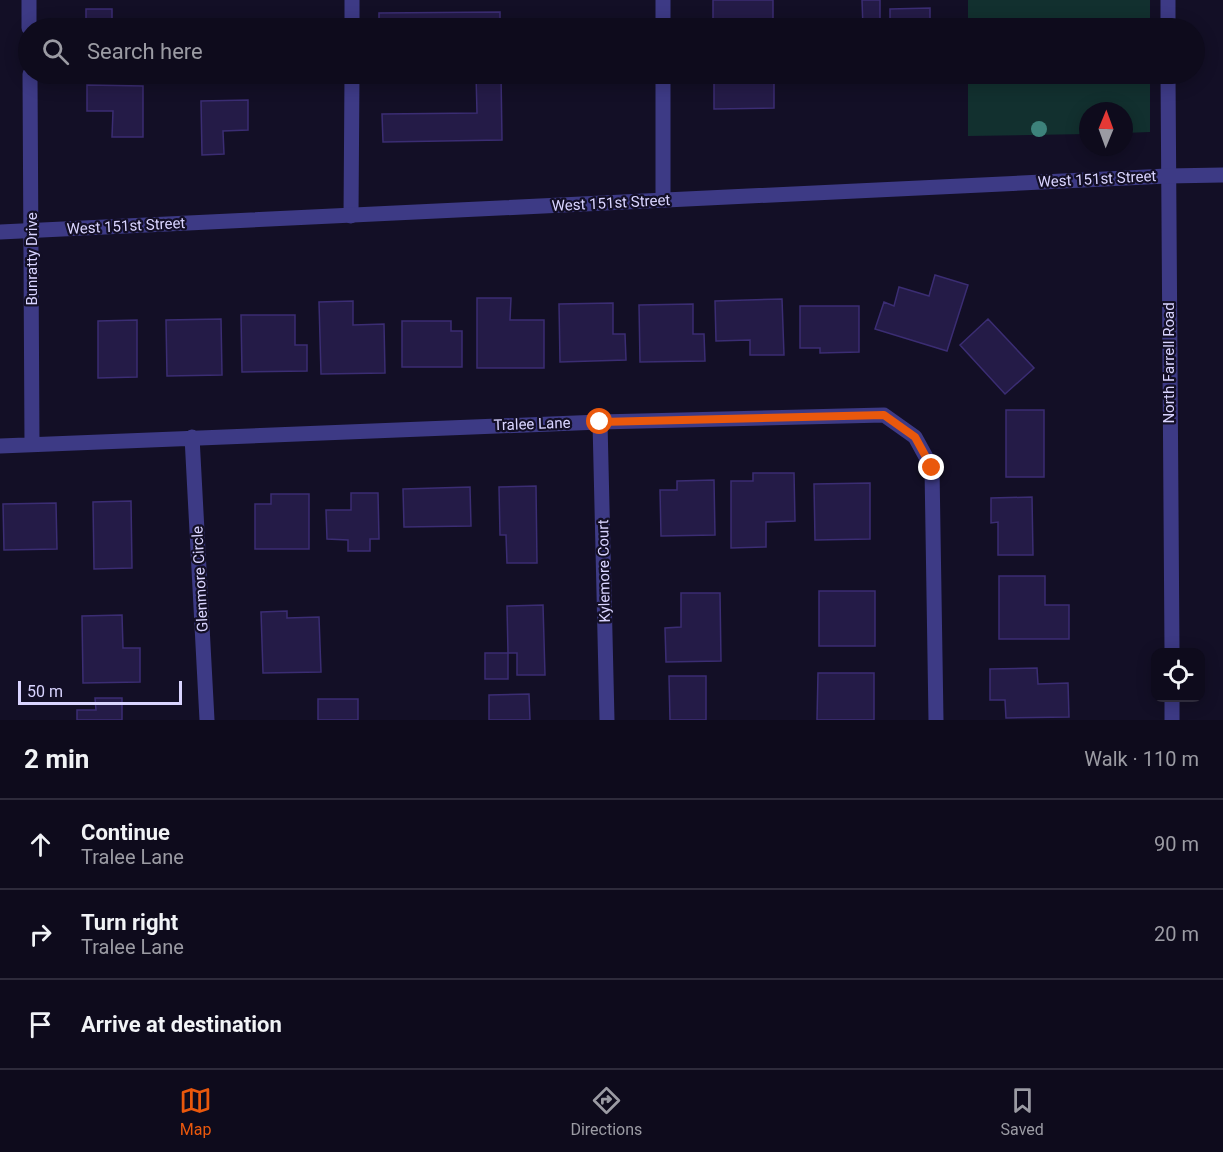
<!DOCTYPE html>
<html lang="en">
<head>
<meta charset="utf-8">
<style>
  body { margin:0; font-family:Roboto,sans-serif; background:#1c1929; color:#f1f3f6 }
  .controls { position:absolute; right:18px; bottom:18px; display:grid; overflow:hidden; border-radius:12px; box-shadow:0 3px 15px #0003 }
  .controls button { width:54px; height:54px; display:grid; place-items:center; padding:0; border:0; border-bottom:2px solid #2e2b3b; background:#0e0b1c; color:#f1f3f6; font:30px sans-serif }
  .compass { position:absolute; left:1079px; top:102px; width:54px; height:54px; border-radius:50%; background:#0e0b1c; box-shadow:0 3px 15px #0003; rotate:1deg }
  .scale { position:absolute; left:18px; bottom:15px; width:164px; box-sizing:border-box; padding-left:6px; border:3px solid #d9d4ff; border-top:0; font-size:16px; line-height:21px; white-space:nowrap; color:#d9d4ff; -webkit-text-stroke:4px #130f26; paint-order:stroke }
  .stop { position:absolute; width:18px; height:18px; margin:-14px; border:4px solid #ea580c; border-radius:50%; background:#fff }
  .stop.end { background:#ea580c; border-color:#fff; box-shadow:0 2px 6px #0008 }
  .list { margin:0; padding:0; list-style:none }
  h2 { display:flex; justify-content:space-between; align-items:center; height:78px; margin:0; padding:0 24px; font-size:26px }
  h2 small { font-size:20px; font-weight:400; color:#9b9ba3 }
  .list li { display:grid; grid-template-columns:39px 1fr auto; gap:18px; align-items:center; box-sizing:border-box; height:90px; padding:0 24px; border-top:2px solid #2e2b3b }
  .list b { display:block; font-size:22px; white-space:nowrap }
  .list p { margin:0; font-size:20px; white-space:nowrap; color:#9b9ba3 }
  .list em { font-size:20px; font-style:normal; color:#9b9ba3 }
  .icon { flex:none; width:33px; height:33px; fill:none; stroke:currentColor; stroke-width:2; stroke-linecap:round; stroke-linejoin:round }
  .map { position:relative; flex:none; width:1223px; height:720px; overflow:hidden }
  .search { position:absolute; background:#0e0b1c; box-shadow:0 3px 15px #0003; left:18px; right:18px; top:18px; height:66px; display:flex; align-items:center; gap:15px; box-sizing:border-box; padding:0 21px; border-radius:33px; color:#9b9ba3; font-size:22px }
  .sheet { height:348px; background:#0e0b1c }
  nav { display:flex; justify-content:space-around; align-items:center; box-sizing:border-box; height:84px; border-top:2px solid #2e2b3b; background:#0e0b1c; font-size:16px; color:#9b9ba3 }
  nav a { display:grid; justify-items:center; gap:3px }
  nav .on { color:#ea580c }
  .map>svg:first-child { display:block }
  .green { fill:#12302f }
  .building { fill:#241b47; stroke:#3b2d73; stroke-width:1.5 }
  .lines { fill:none; stroke-linecap:round; stroke-linejoin:round }
  .minor { stroke:#3d3a85; stroke-width:15 }
  .tertiary { stroke:#3d3a85; stroke-width:15 }
  .tree { fill:#3d827b }
  .route { stroke:#ea580c; stroke-width:8 }
  .labels { text-anchor:middle; dominant-baseline:central; stroke-width:4.5; stroke-linejoin:round; paint-order:stroke }
  .street-label { font-size:15px; fill:#d9d4ff; stroke:#130f26 }
</style>
</head>
<body>
<div class="map">
<svg width="1223" height="720" viewBox="0 0 1223 720">
  <rect width="100%" height="100%" fill="#130f26"/>
  <path class="green" d="M968,0H1150V28H968Z
    M968,74H1150V132L1124,133V111H1088V134L968,136Z"/>
  <path class="building" d="M713,0H773V28H713Z
    M862,0H880V28H847H863Z
    M930,8V28H890V9Z
    M86,9H112V28H86Z
    M500,12V28H379V13Z
    M200,21H247V28H201Z
    M476,74H501L502,140L383,142L382,114L477,113Z
    M714,74H774V108L714,109Z
    M847,74H880V76H847Z
    M87,85L143,86V137H112L113,111H87Z
    M248,100V130L223,131L224,154L202,155L201,101Z
    M935,275L968,285L947,351L875,329L884,302L894,306L899,287L929,296Z
    M477,298H511L510,320H544V368H477Z
    M782,299L784,355H750V340L716,341L715,301Z
    M353,301V325L384,324L385,373L321,374L319,302Z
    M613,303V334H625L626,360L560,362L559,304Z
    M693,304V334H704L705,361L640,362L639,305Z
    M800,306H859V352L820,353V348H800Z
    M241,315H295V345H307V371L242,372Z
    M221,319L222,375L167,376L166,320Z
    M988,319L1034,368L1005,394L960,345Z
    M137,320V377L98,378V321Z
    M402,321H451V331H462V367H402Z
    M1006,410H1044V477H1006Z
    M753,473H794L795,521L766,522V547L731,548V481H753Z
    M714,480L715,535L661,536L660,490H677V481Z
    M870,483V539L815,540L814,484Z
    M536,486L537,563H507L506,535H500L499,487Z
    M470,487L471,526L404,527L403,489Z
    M351,493H378L379,539H370V551H348V540L327,539L326,510H351Z
    M271,494H309V549H255V504H271Z
    M1032,497L1033,555H998V522L991,523V498Z
    M131,501L132,568L94,569L93,502Z
    M56,503L57,549L4,550L3,504Z
    M999,576H1045V605H1069V639H999Z
    M819,591H875V646H819Z
    M681,593H720L721,661L666,662L665,628L681,627Z
    M543,605L545,675H517V653H508L507,606Z
    M287,611V618L319,617L321,672L263,673L261,612Z
    M122,615L123,648H140V682L83,683L82,616Z
    M485,653H508V679H485Z
    M1037,668L1038,684L1068,683L1069,717L1006,718L1005,700H990V669Z
    M818,673H874V720H817Z
    M669,676H706V720H670Z
    M529,694L530,720H489V695Z
    M95,698H122V720H77V710H96Z
    M318,699H358V720H318Z"/>
  <g class="lines">
    <path class="minor" d="M29,0V28
      M352,28V0
      M663,28V0
      M1168,28V0
      M30,74L32,444
      M1168,74L1172,652
      M663,200V74
      M351,216L352,74
      M600,422L607,720
      M192,437L207,720
      M0,446L600,422L884,415L915,437L932,468L936,720
      M1172,698V720"/>
    <path class="tertiary" d="M0,232L1167,176L1223,175"/>
  </g>
  <circle class="tree" cx="1039" cy="129" r="8"/>
  <g class="lines">
    <path class="route" d="M600,422L884,415L915,437L932,468"/>
  </g>
  <g class="labels">
    <g class="street-label">
      <text transform="translate(1097 179) rotate(-3)">West 151st Street</text>
      <text transform="translate(611 203) rotate(-3)">West 151st Street</text>
      <text transform="translate(126 226) rotate(-3)">West 151st Street</text>
      <text transform="translate(32 259) rotate(-90)">Bunratty Drive</text>
      <text transform="translate(1169 363) rotate(-90)">North Farrell Road</text>
      <text transform="translate(532 424) rotate(-2)">Tralee Lane</text>
      <text transform="translate(604 571) rotate(-91)">Kylemore Court</text>
      <text transform="translate(200 579) rotate(-93)">Glenmore Circle</text>
    </g>
  </g>
</svg>
<div class="controls">
<button><svg class="icon" aria-label="locate" viewBox="0 0 24 24"><circle cx="12" cy="12" r="6"/><path d="M12 2v4M12 18v4M2 12h4M18 12h4"/></svg></button>
</div>
<svg class="compass" viewBox="-18 -18 36 36"><path d="M0-13l5 13h-10z" fill="#e53935"/><path d="M0 13l5-13h-10z" fill="#9b9ba3"/></svg>
<div class="scale">50 m</div>
<div class="stop" style="left:600px;top:422px"></div>
<div class="stop end" style="left:932px;top:468px"></div>
<div class="search"><svg class="icon" aria-label="search" viewBox="0 0 24 24"><circle cx="10" cy="10" r="6"/><path d="M15 15l6 6"/></svg>Search here</div>
</div>
<section class="sheet">
<h2>2 min<small>Walk · 110 m</small></h2>
<ul class="list">
<li><svg class="icon" aria-label="ahead" viewBox="0 0 24 24"><path d="M12 20V5M6 11l6-6 6 6"/></svg><div><b>Continue</b><p>Tralee Lane</p></div><em>90 m</em></li>
<li><svg class="icon" aria-label="right" viewBox="0 0 24 24"><path d="M7 20v-9h11M14 6l5 5-5 5"/></svg><div><b>Turn right</b><p>Tralee Lane</p></div><em>20 m</em></li>
<li><svg class="icon" aria-label="arrive" viewBox="0 0 24 24"><path d="M6 21V4h12l-3 4 3 4H6"/></svg><div><b>Arrive at destination</b></div></li>
</ul>
</section>
<nav>
<a class="on"><svg class="icon" aria-label="map" viewBox="0 0 24 24"><path d="M3 6l6-2 6 2 6-2v14l-6 2-6-2-6 2zM9 4v14M15 6v14"/></svg>Map</a>
<a><svg class="icon" aria-label="directions" viewBox="0 0 24 24"><path d="M12 3l9 9-9 9-9-9zM9 14v-3h6M13 9l2 2-2 2"/></svg>Directions</a>
<a><svg class="icon" aria-label="saved" viewBox="0 0 24 24"><path d="M7 4h10v16l-5-4-5 4z"/></svg>Saved</a>
</nav>
</body>
</html>
